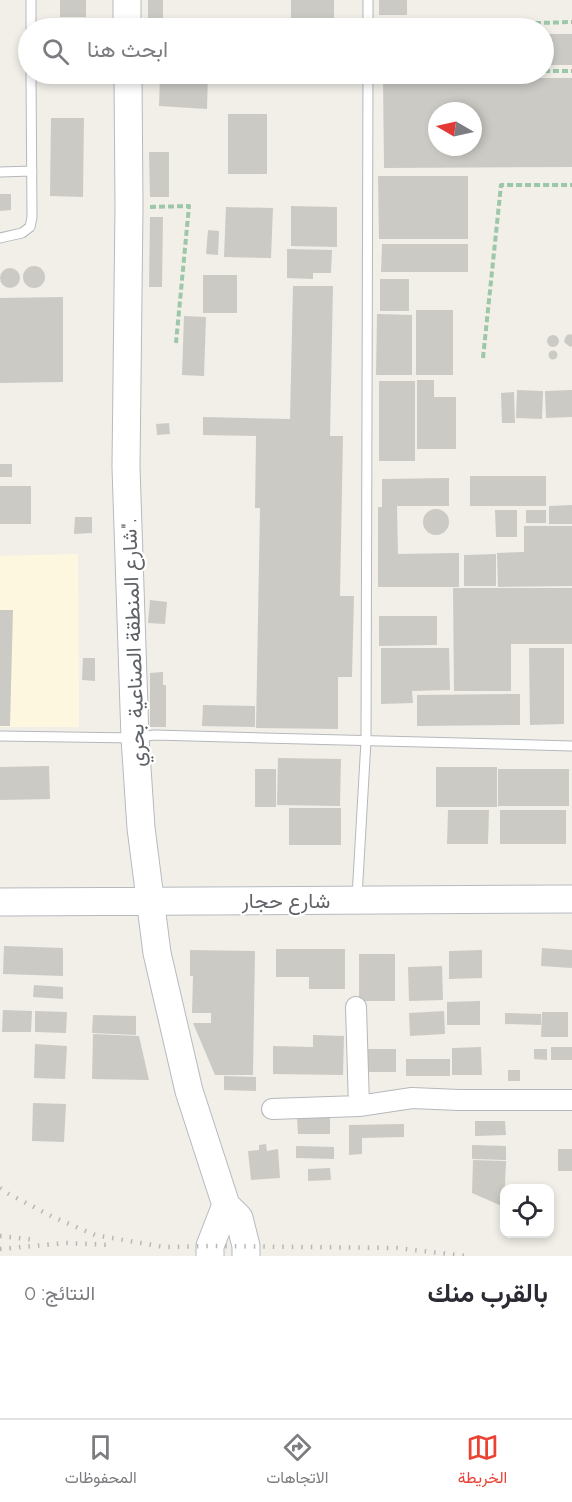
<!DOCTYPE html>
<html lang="ar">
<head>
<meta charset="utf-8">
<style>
  body { margin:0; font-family:Raleway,Vazirmatn,sans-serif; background:#f7f7f7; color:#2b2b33; direction:rtl }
  .controls { position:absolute; right:18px; bottom:18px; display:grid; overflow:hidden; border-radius:12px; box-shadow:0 3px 9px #0003 }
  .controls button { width:54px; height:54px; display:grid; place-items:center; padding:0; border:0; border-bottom:2px solid #e1e1e2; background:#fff; color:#2b2b33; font:30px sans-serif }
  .compass { position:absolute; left:428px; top:102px; width:54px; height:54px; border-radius:50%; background:#fff; box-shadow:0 3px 9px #0003; rotate:279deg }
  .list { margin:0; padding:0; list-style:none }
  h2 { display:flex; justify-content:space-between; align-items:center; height:78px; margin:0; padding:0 24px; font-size:26px }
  h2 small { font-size:20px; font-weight:400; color:#7c7c81 }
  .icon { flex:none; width:33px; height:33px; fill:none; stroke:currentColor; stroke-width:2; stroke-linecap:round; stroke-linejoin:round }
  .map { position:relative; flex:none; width:572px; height:1256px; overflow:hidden; direction:ltr }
  .search { position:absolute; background:#fff; box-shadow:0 3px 9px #0003; left:18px; right:18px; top:18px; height:66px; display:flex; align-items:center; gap:15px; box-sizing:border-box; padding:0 21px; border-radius:33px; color:#7c7c81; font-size:22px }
  .sheet { height:162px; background:#fff }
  nav { display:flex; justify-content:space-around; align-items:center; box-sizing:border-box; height:84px; border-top:2px solid #e1e1e2; background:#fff; font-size:16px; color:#7c7c81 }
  nav a { display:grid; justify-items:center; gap:3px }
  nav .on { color:#ea4335 }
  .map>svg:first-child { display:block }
  .commercial { fill:#fef7e0 }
  .building { fill:#cccac5; fill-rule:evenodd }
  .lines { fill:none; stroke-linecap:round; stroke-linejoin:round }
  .lane-casing { stroke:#b5b8bc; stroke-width:11 }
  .street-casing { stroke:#b5b8bc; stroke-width:22 }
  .secondary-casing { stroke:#b6babf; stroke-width:29 }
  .path { stroke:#9cc7a9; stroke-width:4; stroke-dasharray:6 3; stroke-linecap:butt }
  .lane { stroke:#fff; stroke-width:9 }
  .street { stroke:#fff; stroke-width:20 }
  .secondary { stroke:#fff; stroke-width:27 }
  .rail { stroke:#b6b7b8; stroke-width:4.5; stroke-dasharray:1.5 8; stroke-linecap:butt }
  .labels { text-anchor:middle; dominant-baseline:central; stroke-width:4.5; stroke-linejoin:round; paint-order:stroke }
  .street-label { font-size:21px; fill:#5f6368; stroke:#fff }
</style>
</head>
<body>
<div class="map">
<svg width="572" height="1256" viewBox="0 0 572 1256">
  <rect width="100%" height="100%" fill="#f1efe8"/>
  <path class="commercial" d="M78,554L79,727H0V556Z"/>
  <path class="building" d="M60,0H86V17H60Z
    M148,0H163V28H148Z
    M291,0H334V23H291Z
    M379,0H407V15H379Z
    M57,20H86V28H57Z
    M380,20H407V28H380Z
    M544,34H572V65H544Z
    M160,74H208L207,109L159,106Z
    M379,74H406V77H379Z
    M383,78H572V167L384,168ZM437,111H473V147H437Z
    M228,114H267V174H228Z
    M51,118H84L83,197L50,196Z
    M149,152H169V197H150Z
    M378,176H468V239H379Z
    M0,194H11V210L0,211Z
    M291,206L337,207V247L291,246Z
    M226,207L273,208L271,258L224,257Z
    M150,217H163L162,287H149Z
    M208,230L219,231L218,255L206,254Z
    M382,244H468V272H381Z
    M287,249L332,250L331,273H313V279L287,278Z
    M23 277a11 11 0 1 1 22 0a11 11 0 1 1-22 0Z
    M0 278a10 10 0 1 1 20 0a10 10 0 1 1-20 0Z
    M203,275H237V313H203Z
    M380,279H409V311H380Z
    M293,286H333L330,436H343L340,596H354L352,677H338V729L256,728L260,508H255L256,436L203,435V417L290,419Z
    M63,297V382L0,383V298Z
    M416,310H453V375H416Z
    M377,314L412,315V375H376Z
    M184,316L206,317L204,376L182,375Z
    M571,334L572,335V346L570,347L564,342L565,338L567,335Z
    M547 341a6 6 0 1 1 12 0a6 6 0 1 1-12 0Z
    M548.5 355a4.5 4.5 0 1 1 9 0a4.5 4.5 0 1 1-9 0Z
    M417,380H434V397H456V449H417Z
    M379,381H415V461H379Z
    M517,390L543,391L542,419L516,418Z
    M572,390V417L546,418L545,391Z
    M514,392L515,423H502L501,393Z
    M169,423L170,434L157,435L156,424Z
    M0,464H12V477H0Z
    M470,476H546V506H470Z
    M449,478V506H397L398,554L459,553V587H378V507H382V479Z
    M0,486H31V524H0Z
    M572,505V524H549V506Z
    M423 522a13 13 0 1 1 26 0a13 13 0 1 1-26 0Z
    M495,510H517V537H496Z
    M526,510H546V523H526Z
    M75,517H92V533L74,534Z
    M524,526H572V586L498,587L497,553L524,552Z
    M496,554V586H464V555Z
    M453,588H572V644H511V691H454Z
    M150,600L167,602L165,624L148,623Z
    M0,610H13L10,726H0Z
    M379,616H437V645L379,646Z
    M381,648H449L450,690L412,691L413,703L381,704Z
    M529,648H564V724L530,725Z
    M83,658H95V681L82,680Z
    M163,672V685H166V727H150V673Z
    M520,694V725L417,726V695Z
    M203,705L255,706V727L202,726Z
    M278,758L341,759L340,806L277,805Z
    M49,766L50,799L0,800V767Z
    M436,767H497V807H436Z
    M255,769H276V807H255Z
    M498,769H569V806H498Z
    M289,808H341V845H289Z
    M448,810H489L488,844H447Z
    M500,810H566V844H500Z
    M4,946L63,948V976L3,974Z
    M542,948L572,950V968L541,966Z
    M276,949H345V989H309V977H276Z
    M190,950L255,951L253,1075H215L193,1023H211V1013H192L193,976H190Z
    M482,950V978L449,979V951Z
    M359,954H395V1001H359Z
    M442,966L443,1000L409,1001L408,967Z
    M34,985L63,987V999L33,997Z
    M480,1001V1025H447V1002Z
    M3,1010L32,1011L31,1032H2Z
    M35,1011L67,1012L66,1033L35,1032Z
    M444,1011L445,1034L410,1036L409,1013Z
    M542,1012H568V1037H541Z
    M505,1013L541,1014V1025L505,1024Z
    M93,1015L136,1016V1035L92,1033Z
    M93,1034L139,1036L149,1080L92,1079Z
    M313,1035L344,1036L343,1075L273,1074V1046L313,1047Z
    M35,1044L67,1046L65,1079L34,1078Z
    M481,1047L482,1075H452V1048Z
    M551,1047H572V1060H551Z
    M366,1049H396V1072H366Z
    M534,1049H547V1060L534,1059Z
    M406,1059H450V1076H406Z
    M508,1070H520V1081H508Z
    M224,1076L256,1077V1091L224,1090Z
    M33,1103L66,1104L64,1142L32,1141Z
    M330,1117V1134H298L297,1118Z
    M475,1121H505L506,1135L475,1136Z
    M404,1124V1137L362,1138V1154L349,1155V1125Z
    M266,1144L267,1151L278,1149L280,1178L251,1180L248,1151L259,1150V1145Z
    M472,1145L506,1146V1160L472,1159Z
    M296,1146L334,1147V1159L296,1158Z
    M558,1149H572V1171H558Z
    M473,1160L506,1161L504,1207L472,1193Z
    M330,1168L331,1180L308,1181V1169Z"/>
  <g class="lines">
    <defs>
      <path id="lane" d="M31,0V28
        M368,28V1
        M0,172L32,171
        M0,238L22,233L30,227L32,217L31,74
        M0,736L135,738L154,735L572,746
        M357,897L366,741L368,74"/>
      <path id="street" d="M356,1007L359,1106
        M272,1109L359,1106L412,1098L459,1100H572"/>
      <path id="secondary" d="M127,0V28
        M128,74L129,207L126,467L135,738L141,828L157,953L189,1091L226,1205L239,1218L246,1246V1256
        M0,902L572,899
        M210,1256V1246L226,1205"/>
    </defs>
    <use href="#lane" class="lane-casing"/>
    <use href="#street" class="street-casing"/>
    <use href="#secondary" class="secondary-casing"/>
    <path class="path" d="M436,26L572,22
      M544,71H572
      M150,207L189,206L176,343
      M483,358L501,185H572"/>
    <use href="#lane" class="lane"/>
    <use href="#street" class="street"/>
    <use href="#secondary" class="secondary"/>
    <path class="rail" d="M0,1188L9,1194L53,1217L95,1235L164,1247L210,1246L397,1248L466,1256
      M0,1236L36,1240
      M0,1249L66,1243L111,1245"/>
  </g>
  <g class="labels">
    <g class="street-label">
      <text transform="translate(133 644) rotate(-92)">شارع المنطقة الصناعية بحري".</text>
      <text x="286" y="900">شارع حجار</text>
    </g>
  </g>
</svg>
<div class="controls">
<button><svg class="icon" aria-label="locate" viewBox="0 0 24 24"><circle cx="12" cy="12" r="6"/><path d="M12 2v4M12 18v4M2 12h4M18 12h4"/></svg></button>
</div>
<svg class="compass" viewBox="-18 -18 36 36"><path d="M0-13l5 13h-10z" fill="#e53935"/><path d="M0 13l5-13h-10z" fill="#7c7c81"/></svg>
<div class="search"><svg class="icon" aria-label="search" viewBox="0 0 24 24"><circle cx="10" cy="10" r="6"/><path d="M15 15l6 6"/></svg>ابحث هنا</div>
</div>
<section class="sheet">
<h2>بالقرب منك<small>النتائج: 0</small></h2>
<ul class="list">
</ul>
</section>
<nav>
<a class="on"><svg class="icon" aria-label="map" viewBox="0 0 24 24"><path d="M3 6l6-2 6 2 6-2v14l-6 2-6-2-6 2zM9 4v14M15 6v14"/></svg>الخريطة</a>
<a><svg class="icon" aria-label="directions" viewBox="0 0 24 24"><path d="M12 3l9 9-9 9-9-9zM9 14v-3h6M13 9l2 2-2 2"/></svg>الاتجاهات</a>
<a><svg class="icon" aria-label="saved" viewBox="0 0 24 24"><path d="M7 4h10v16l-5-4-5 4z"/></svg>المحفوظات</a>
</nav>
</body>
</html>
